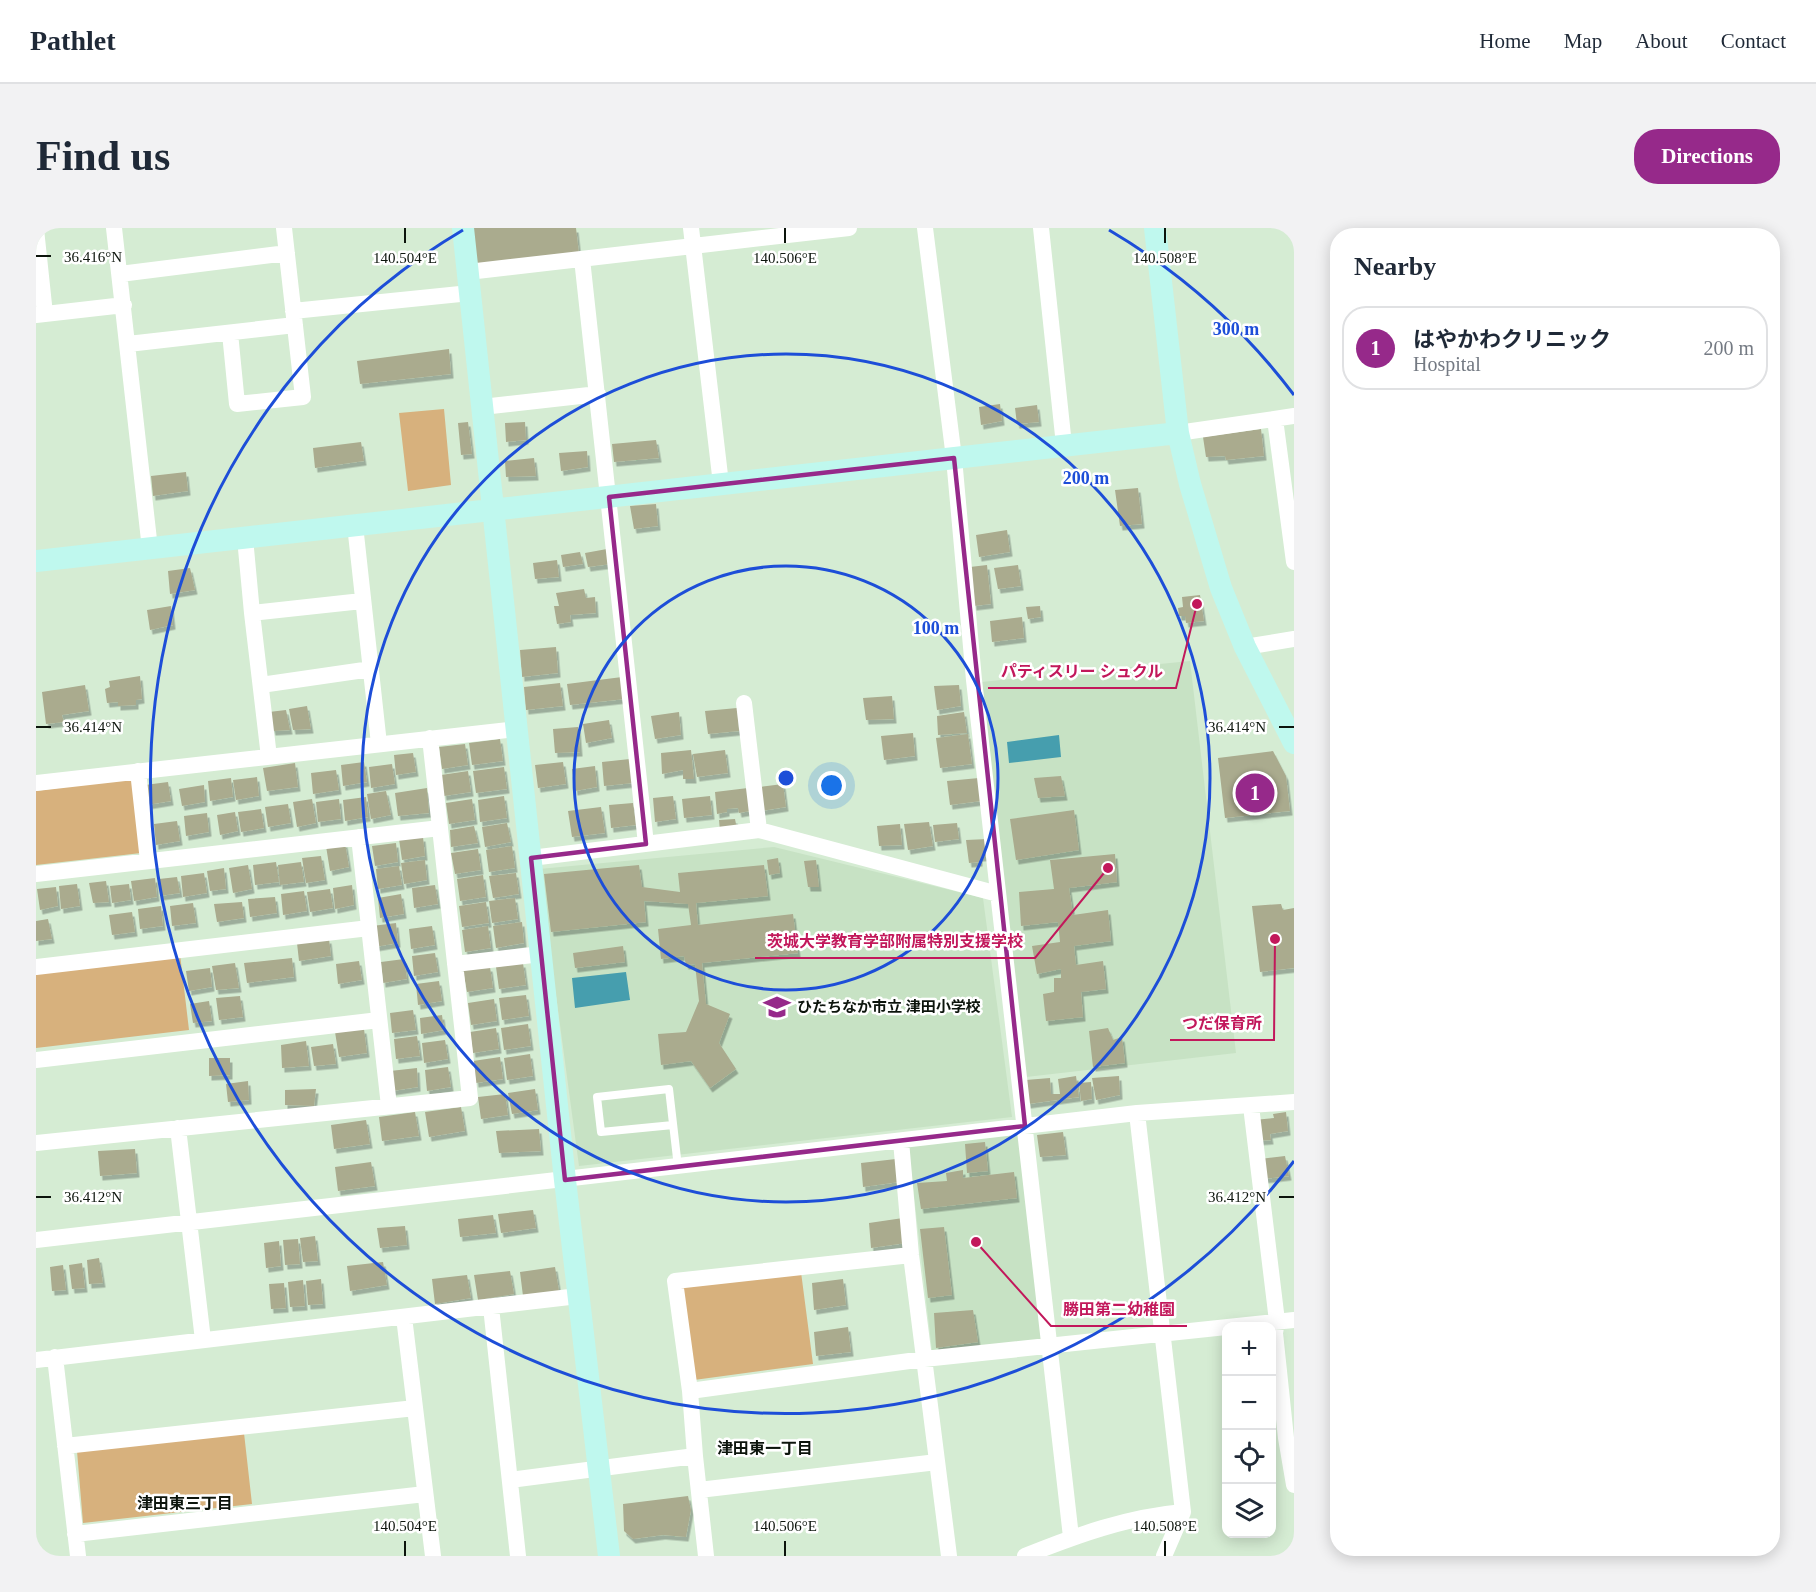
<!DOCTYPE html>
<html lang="en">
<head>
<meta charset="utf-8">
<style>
  body { margin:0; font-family:"Times New Roman","Noto Sans JP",serif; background:#f2f2f3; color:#1f2937 }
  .controls { position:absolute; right:18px; bottom:18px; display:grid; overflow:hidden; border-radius:12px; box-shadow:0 3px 15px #0003 }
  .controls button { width:54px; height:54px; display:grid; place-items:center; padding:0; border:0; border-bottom:2px solid #e0e1e3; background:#fff; color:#1f2937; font:30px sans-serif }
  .you { position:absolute; left:796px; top:558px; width:21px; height:21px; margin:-15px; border:4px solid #fff; border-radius:50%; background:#1a73e8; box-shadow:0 0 0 9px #1a73e833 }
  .badge { display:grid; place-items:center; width:39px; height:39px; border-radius:50%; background:#96298a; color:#fff; font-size:20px; font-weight:700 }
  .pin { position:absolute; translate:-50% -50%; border:3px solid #fff; box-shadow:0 2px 6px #0006 }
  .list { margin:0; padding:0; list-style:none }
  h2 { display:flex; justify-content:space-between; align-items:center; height:78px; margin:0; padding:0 24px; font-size:26px }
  h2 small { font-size:20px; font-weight:400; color:#747a83 }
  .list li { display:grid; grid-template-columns:39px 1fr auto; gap:18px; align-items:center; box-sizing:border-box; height:84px; margin:0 12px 12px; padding:0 12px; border:2px solid #e0e1e3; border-radius:24px }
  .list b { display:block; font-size:22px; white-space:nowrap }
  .list p { margin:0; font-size:20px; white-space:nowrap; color:#747a83 }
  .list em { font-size:20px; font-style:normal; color:#747a83 }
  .icon { flex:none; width:33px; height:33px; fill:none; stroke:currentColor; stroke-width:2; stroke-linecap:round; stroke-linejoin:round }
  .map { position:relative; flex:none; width:1258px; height:1328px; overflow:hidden; border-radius:24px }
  header { display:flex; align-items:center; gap:36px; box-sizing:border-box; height:84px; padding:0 30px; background:#fff; border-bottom:2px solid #e0e1e3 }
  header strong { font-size:28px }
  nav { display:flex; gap:33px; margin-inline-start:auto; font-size:21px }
  .intro { display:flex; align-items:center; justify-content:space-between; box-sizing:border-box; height:144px; padding:0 36px }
  h1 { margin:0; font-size:42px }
  .button { padding:15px 27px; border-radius:24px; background:#96298a; color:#fff; font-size:21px; font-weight:700 }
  main { display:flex; gap:36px; padding:0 36px }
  aside { flex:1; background:#fff; border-radius:24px; box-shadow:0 3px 15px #0003 }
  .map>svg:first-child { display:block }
  .built { fill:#c7e2c4 }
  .green { fill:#d7b17d }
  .water { fill:#469eae }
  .building { fill:#aaab8e; filter:url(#shadow) }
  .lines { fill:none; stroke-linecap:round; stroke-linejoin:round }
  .lane { stroke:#fff; stroke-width:8 }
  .street { stroke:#fff; stroke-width:16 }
  .secondary { stroke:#bff8ee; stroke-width:22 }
  .marked { fill:none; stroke:#96298a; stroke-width:4.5; stroke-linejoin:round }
  .ticks { fill:none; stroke:#0c140c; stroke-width:2 }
  .ring { fill:none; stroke:#1d4ed8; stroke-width:3 }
  .labels { text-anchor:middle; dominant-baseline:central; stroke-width:5; stroke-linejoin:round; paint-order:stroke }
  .poi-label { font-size:15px; font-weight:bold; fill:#0c140c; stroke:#fff; text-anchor:start }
  .neighbourhood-label { font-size:16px; font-weight:bold; fill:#0c140c; stroke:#fff }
  .ticks-label { font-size:15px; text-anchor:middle; fill:#0c140c; stroke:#fff; stroke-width:5; stroke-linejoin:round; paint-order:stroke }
  .centre { fill:#1d4ed8; stroke:#fff; stroke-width:3 }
  .ring-label { font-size:18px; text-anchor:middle; font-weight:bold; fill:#1d4ed8; stroke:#fff; stroke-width:5; stroke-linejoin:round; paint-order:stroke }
  .leader { fill:none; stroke:#c2185b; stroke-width:2 }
  .callout-dot { fill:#c2185b; stroke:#fff; stroke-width:2 }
  .callout-label { font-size:16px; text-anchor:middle; font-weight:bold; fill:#c2185b; stroke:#fff; stroke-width:5; stroke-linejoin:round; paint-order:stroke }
</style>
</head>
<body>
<header>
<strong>Pathlet</strong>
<nav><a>Home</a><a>Map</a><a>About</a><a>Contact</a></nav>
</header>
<div class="intro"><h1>Find us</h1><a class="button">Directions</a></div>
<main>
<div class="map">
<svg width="1258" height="1328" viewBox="0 0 1258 1328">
  <defs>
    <filter id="shadow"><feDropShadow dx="2.5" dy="4.5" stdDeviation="0" flood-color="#0004"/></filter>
  </defs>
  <rect width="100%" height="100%" fill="#d5ecd3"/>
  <path class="built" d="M1154,433L1200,825L990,849L945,454Z
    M738,619L947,670L976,889L543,938L503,641Z
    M985,903L1009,1112L896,1123L872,916Z"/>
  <path class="green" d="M408,181L415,257L372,263L363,185Z
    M96,550L105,625L0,637V563Z
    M144,726L153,802L0,820V743Z
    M765,1044L777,1136L658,1152L645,1058Z
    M208,1205L216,1276L47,1295L41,1223Z"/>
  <path class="water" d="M1023,507L1025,529L973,535L971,514Z
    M590,744L594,772L539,780L536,750Z"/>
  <path class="building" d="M432,0H540L543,26L436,37Z
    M413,121L415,146L324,156L321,133Z
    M964,176L966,193L945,197L943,179Z
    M1001,177L1003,194L981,196L979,180Z
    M432,194L436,226L425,227L422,195Z
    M489,194L490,212L470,214L469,195Z
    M1225,201L1228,228L1190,232L1189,228L1170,229L1167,209Z
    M620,212L623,230L578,234L576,216Z
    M325,214L328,233L279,240L277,220Z
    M551,223L552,239L525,243L523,225Z
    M498,230L500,248L470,249L469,233Z
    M150,244L152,263L117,268L115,248Z
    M1102,260L1106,296L1084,298L1079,262Z
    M620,276L622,298L598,301L594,278Z
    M971,302L974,324L943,329L940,307Z
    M571,321L575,336L552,339L549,325Z
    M544,324L547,336L527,339L525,327Z
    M521,332L523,349L499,351L497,335Z
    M951,337L955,376L938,378L934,339Z
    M982,337L985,358L962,361L958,340Z
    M154,340L159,362L134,366L132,343Z
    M548,361L550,370L559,369L560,385L534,387L535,394L521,396L518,378H523L520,365Z
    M1164,367L1168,393L1150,395L1149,388H1143L1142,380L1147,379L1146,369Z
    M135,378L137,397L114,402L111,382Z
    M1004,378L1005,389L992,391L990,379Z
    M986,389L988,410L956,414L954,393Z
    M520,419L522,445L486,449L484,422Z
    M104,448L106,471L100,472V477L82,478V474L71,475L69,461L74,459L73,453Z
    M586,449L589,471L534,477L531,456Z
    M524,455L527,478L490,482L488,459Z
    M49,457L53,483L26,487L28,494L10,496L6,464Z
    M923,457L925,478L901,482L898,458Z
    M856,468L858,491L830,492L827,470Z
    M271,478L275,501L257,502L253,481Z
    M701,480L703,503L672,506L669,483Z
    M250,482L254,502L237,503L233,484Z
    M643,484L645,507L619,511L615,488Z
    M928,484L931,505L902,507L901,488Z
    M573,492L576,510L550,515L547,496Z
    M542,499L544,524L519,525L517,501Z
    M877,505L879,528L848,532L845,508Z
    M932,506L936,536L904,540L900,510Z
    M464,511L467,533L436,537L433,515Z
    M429,516L432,537L406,541L403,519Z
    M655,522L658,551H647V542L626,546L625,525Z
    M689,522L692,545L661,549L657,526Z
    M1237,523L1250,548L1254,583L1189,590L1182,530Z
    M377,525L380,544L360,547L358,527Z
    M594,531L597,555L568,558L566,534Z
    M328,534L331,554L307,558L305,537Z
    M527,534L530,556L502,560L499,537Z
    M259,535L262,559L231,563L227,540Z
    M356,536L359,556L335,560L333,539Z
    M559,538L561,559L539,563L536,541Z
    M468,539L471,561L440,565L437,543Z
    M300,542L303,562L277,566L275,545Z
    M432,543L435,564L408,568L405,547Z
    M1025,548L1029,568L1002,570L998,550Z
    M221,549L223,568L200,572L197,552Z
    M195,550L197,569L174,573L172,553Z
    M943,550L945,573L914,577L911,553Z
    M132,554L135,573L111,577L109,557Z
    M747,556L750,579L725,583L723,559Z
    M168,557L169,574L146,578L143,561Z
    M391,560L393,585L362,588L359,565Z
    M712,560L714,583L703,585L702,580L691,581V584L681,586L679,564Z
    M350,563L355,587L335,591L331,566Z
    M468,568L471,590L444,594L442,572Z
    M637,568L640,591L619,594L617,570Z
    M674,568L676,587L648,590L646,571Z
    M330,569L332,589L309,593L307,572Z
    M276,571L280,595L261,599L257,574Z
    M303,571L305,591L282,594L280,574Z
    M436,571L439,592L413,596L410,575Z
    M597,575L600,597L575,600L573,577Z
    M252,576L255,595L232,599L229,579Z
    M565,579L569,605L536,609L532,583Z
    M225,581L228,600L205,604L202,584Z
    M1038,582L1043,622L980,632L974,591Z
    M199,584L202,603L184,607L181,587Z
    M171,585L173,604L150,608L148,588Z
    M699,591L701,601L684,603L683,592Z
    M141,593L144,613L120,617L118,596Z
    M893,594L897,618L872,622L868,596Z
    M471,595L475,614L449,619L446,599Z
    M921,595L923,611L899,614L897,597Z
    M864,596L866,617L843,618L841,598Z
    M438,598L442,615L415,619L414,602Z
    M387,609L389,628L366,632L363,611Z
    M952,611L955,628L944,629V634L933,635L930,612Z
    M309,615L313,639L294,643L290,618Z
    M360,615L362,634L339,638L336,618Z
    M476,618L479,640L453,644L450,622Z
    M442,621L445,642L419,646L415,625Z
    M1079,626L1081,654L1033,660L1037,687L1072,682L1075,713L1038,718L1040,737L1067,733L1070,761L1045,764L1047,789L1010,793L1007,766L1018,764V750H1025V741L1001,746L996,718L1024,714L1022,694L985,698L983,664L1018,661L1014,632Z
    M285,628L289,652L270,655L266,630Z
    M742,630L744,645L733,647L731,632Z
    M389,632L391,652L368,656L365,635Z
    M780,632L783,659H772L768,633Z
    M240,634L243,654L219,657L217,637Z
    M265,634L268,654L244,657L242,637Z
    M212,637L216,661L197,665L193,640Z
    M603,637L606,659L644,664L642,645L728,637L732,668L660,675L662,697L757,686L762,725L666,735L670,776L694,786L683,815L700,841L674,860L655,833L625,837L622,806L650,804L663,773L659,736L650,737L648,728L625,731L622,701L655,697L652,676L608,673L610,694L515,704L508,646Z
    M363,638L366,657L342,661L340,641Z
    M188,640L190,661L174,663L171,643Z
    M168,645L171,665L147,669L145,648Z
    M480,645L483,666L457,670L453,648Z
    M447,647L450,669L424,673L421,651Z
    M141,649L144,665L124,668L123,651Z
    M119,650L121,669L98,673L95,653Z
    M70,653L73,674L57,675L53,655Z
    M41,656L44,678L25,681L23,658Z
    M93,656L95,672L76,675L74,658Z
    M316,657L318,677L299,681L297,660Z
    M399,657L402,676L378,680L376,660Z
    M20,659L22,678L4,682L1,661Z
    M294,661L297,680L274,684L271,664Z
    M268,663L271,683L247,687L245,666Z
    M365,666L368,686L344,690L342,670Z
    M239,669L241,685L214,689L212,671Z
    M479,670L482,691L456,695L453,673Z
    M206,674L208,690L181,694L178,676Z
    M450,674L453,695L426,699L423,678Z
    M157,675L160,695L136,698L134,678Z
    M1245,676L1247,682L1258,680V740L1224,744L1216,678Z
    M125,678L127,698L104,701L102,681Z
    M96,684L99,704L76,707L73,687Z
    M12,691L16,711L0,713V693Z
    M486,694L488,715L460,720L457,698Z
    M360,695L362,715L339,719L336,698Z
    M396,698L399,717L375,721L373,701Z
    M452,698L455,720L429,724L426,702Z
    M293,711L295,728L263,733L261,715Z
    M587,718L589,734L539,740L537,725Z
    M399,725L402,744L378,748L376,728Z
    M256,730L258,749L211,755L208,735Z
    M368,731L371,751L347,755L345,734Z
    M323,733L326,752L302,756L300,736Z
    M199,735L203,760L180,762L176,738Z
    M487,735L490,757L463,761L460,739Z
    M454,739L457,760L431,764L427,742Z
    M174,740L176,759L153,763L150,743Z
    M403,753L406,773L382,777L380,756Z
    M490,767L493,788L466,792L463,770Z
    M204,768L207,789L183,792L180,770Z
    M458,771L461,793L435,797L432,775Z
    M173,773L176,793L157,795L154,776Z
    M377,782L380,802L356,805L354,785Z
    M406,787L408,802L385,806L384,790Z
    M492,796L495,818L468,822L465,800Z
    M460,800L463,821L437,825L434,804Z
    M1072,800L1077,812L1086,809L1089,835L1057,839L1053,803Z
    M328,801L331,825L303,829L299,804Z
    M381,808L384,828L360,831L358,811Z
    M409,812L412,831L388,835L386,815Z
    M270,813L273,838L246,840L245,817Z
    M297,816L300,836L278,838L275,819Z
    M494,826L497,848L471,852L468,830Z
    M464,829L467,851L440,855L437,833Z
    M173,830H194V847L173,848Z
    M412,839L415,859L391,863L389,842Z
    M381,840L382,859L356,863L354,843Z
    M1040,848L1043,869L992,876L990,852L1014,850L1015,866H1024L1022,851Z
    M1083,848L1084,867L1060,872L1056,850Z
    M212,853L213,872L192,874L190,856Z
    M1055,854L1056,871L1045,873L1043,855Z
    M280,861L278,878L249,877V862Z
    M499,861L502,882L476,886L472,865Z
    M469,866L472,887L445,891L442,869Z
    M425,879L429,903L393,909L389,884Z
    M379,884L383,908L346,913L343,889Z
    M1250,884L1252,903L1234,906L1235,912L1220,913L1218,892L1238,890L1237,886Z
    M330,892L334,916L298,921L295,897Z
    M503,901L505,923L463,925L460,903Z
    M1027,904L1030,927L1004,929L1001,907Z
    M949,914L952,943L931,945L929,916Z
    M99,921L101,945L64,948L62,923Z
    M1249,928L1253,948L1227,951L1224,931Z
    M860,931L863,954L827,959L825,935Z
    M335,934L339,958L302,963L299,939Z
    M927,942V950L978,944L981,970L885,981L881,955L911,953L910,945Z
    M497,982L500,1000L465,1005L462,986Z
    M457,987L460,1005L424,1009L422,991Z
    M867,990L870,1015L835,1020L833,995Z
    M369,998L371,1017L344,1020L341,1000Z
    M908,999L916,1067L892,1070L884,1001Z
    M279,1008L282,1033L267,1034L264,1010Z
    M262,1011L264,1036L249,1037L247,1012Z
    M243,1013L245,1038L230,1040L228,1015Z
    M63,1030L67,1055L53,1056L51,1032Z
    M347,1034L351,1057L314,1063L311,1038Z
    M46,1035L49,1060L36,1061L33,1037Z
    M27,1037L30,1062L16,1063L14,1039Z
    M519,1039L523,1063L487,1068L484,1044Z
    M474,1043L478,1066L442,1072L438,1047Z
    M431,1047L435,1070L399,1076L396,1051Z
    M285,1051L287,1076L272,1077L270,1053Z
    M807,1051L810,1077L778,1082L776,1055Z
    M267,1052L269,1078L254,1079L252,1054Z
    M248,1055L250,1080L235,1081L233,1056Z
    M937,1082L942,1114L900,1120L898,1085Z
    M812,1099L815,1124L780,1128L778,1104Z
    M652,1268L655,1282L650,1309L627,1307L597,1311L588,1303L587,1276Z"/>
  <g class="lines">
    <path class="lane" d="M637,897L565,904L561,869L633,861L642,939"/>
    <path class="street" d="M78,0L114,321
      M655,0L685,256
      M889,0L918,230L938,452L1035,1309
      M1005,0L1028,217
      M0,1L9,86
      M546,31L610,616
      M432,44L813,0
      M84,46L251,25
      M257,83L434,65
      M0,87L88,77
      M194,105L201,176L267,169L248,0
      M92,116L259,97
      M446,179L562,166
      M1239,191L1258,334
      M1142,205L1258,188
      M319,297L343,516
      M209,310L216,385L233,529
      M216,385L326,373
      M1209,419L1258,411
      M225,457L335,441
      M708,475L723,602
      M102,543L112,633
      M0,555L481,501
      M323,609L353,878
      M495,630L723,602L962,666
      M0,646L404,600
      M419,736L505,726
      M0,739L333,700
      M0,832L343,792
      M1215,878L1241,1093L1239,1105L1250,1210L1258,1257
      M1101,885L1147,1284L1128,1328
      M142,900L167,1112
      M865,913L875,1027L913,1328
      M0,915L434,870L394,510
      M0,1012L1101,885L1258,874
      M455,1079L482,1328
      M368,1089L397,1328
      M19,1129L42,1328
      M0,1132L542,1068
      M654,1163L888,1131L1258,1092
      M29,1218L379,1180
      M474,1252L659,1228
      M663,1262L901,1234
      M39,1306L389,1266
      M670,1328L659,1228L654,1163L639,1053L875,1027
      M989,1328C1041,1307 1091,1289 1147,1284"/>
    <path class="secondary" d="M427,0L529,952L573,1328
      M1119,0L1142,205L1154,256L1185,360L1209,419L1258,515
      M0,333L1142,205"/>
  </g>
  <path class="marked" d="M918,230L989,898L529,952L495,630L610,616L573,269Z"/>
  <path class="ticks" d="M369,0V15M749,0V15M1129,0V15M0,28H15M0,499H15M1243,499H1258M0,969H15M1243,969H1258M369,1313V1328M749,1313V1328M1129,1313V1328"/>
  <g class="ring">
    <circle cx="750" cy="550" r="212"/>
    <circle cx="750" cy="550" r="424"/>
    <path d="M1258 933A636 636 0 1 1 427 2M1073 2A636 636 0 0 1 1258 167"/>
  </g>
  <defs>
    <symbol id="school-bare" viewBox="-9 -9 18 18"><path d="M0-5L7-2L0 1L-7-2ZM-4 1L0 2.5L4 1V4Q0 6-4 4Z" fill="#96298a" stroke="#fff" stroke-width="2.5" paint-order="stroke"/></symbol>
  </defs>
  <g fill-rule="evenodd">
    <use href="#school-bare" x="722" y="760" width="38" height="38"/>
  </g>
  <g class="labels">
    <g class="poi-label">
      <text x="761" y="779">ひたちなか市立 津田小学校</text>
    </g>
    <g class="neighbourhood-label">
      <text x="729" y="1220">津田東一丁目</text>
      <text x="149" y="1275">津田東三丁目</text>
    </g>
  </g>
  <g class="ticks-label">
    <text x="57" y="34">36.416°N</text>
    <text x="369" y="35">140.504°E</text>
    <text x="749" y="35">140.506°E</text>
    <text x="1129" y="35">140.508°E</text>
    <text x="57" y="504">36.414°N</text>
    <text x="1201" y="504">36.414°N</text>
    <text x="57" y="974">36.412°N</text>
    <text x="1201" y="974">36.412°N</text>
    <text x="369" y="1303">140.504°E</text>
    <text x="749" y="1303">140.506°E</text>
    <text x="1129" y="1303">140.508°E</text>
  </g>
  <circle cx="750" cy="550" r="9" class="centre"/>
  <g class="ring-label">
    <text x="1200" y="107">300 m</text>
    <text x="1050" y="256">200 m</text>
    <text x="900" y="406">100 m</text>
  </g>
  <path class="leader" d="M1161 376L1140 460H952M1072 640L999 730H719M1239 711L1238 812H1134M940 1014L1015 1098H1151"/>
  <g class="callout-dot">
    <circle cx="1161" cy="376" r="6"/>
    <circle cx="1072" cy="640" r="6"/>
    <circle cx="1239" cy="711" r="6"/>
    <circle cx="940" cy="1014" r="6"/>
  </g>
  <g class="callout-label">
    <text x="1046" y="449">パティスリー シュクル</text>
    <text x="859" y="719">茨城大学教育学部附属特別支援学校</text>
    <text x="1186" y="801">つだ保育所</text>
    <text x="1083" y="1087">勝田第二幼稚園</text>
  </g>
</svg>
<div class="controls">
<button>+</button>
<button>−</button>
<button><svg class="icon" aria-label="locate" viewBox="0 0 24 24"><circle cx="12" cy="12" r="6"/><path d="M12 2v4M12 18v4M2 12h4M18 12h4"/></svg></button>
<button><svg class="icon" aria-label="layers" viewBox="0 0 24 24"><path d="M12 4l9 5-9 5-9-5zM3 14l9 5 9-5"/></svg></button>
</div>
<div class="you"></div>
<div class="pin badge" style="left:1219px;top:565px">1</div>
</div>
<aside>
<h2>Nearby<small></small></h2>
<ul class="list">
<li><span class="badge">1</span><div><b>はやかわクリニック</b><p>Hospital</p></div><em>200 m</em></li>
</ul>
</aside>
</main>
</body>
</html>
